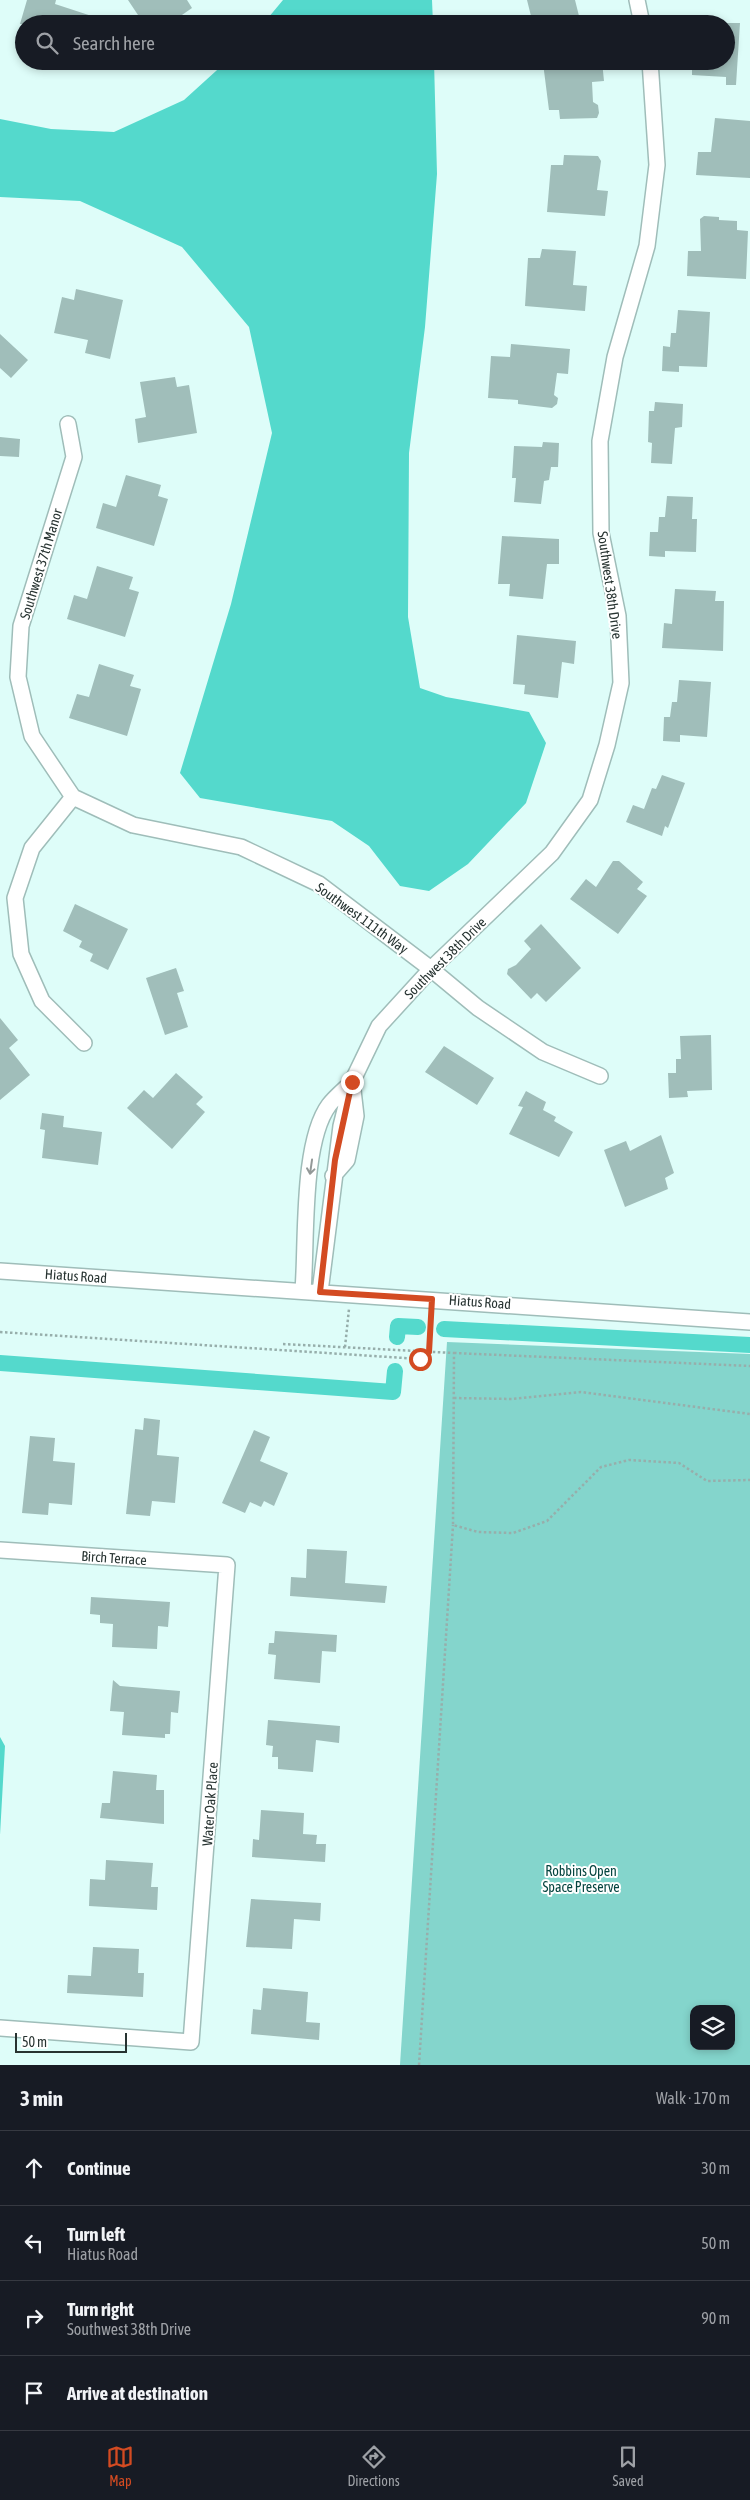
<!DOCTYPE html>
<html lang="en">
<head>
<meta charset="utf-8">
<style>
  body { margin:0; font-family:"Asap Condensed",sans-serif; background:#20242c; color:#f1f3f6 }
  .controls { position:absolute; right:15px; bottom:15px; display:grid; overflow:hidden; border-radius:10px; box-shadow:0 2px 8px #0003 }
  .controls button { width:45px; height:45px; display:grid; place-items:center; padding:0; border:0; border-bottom:1px solid #363941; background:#171b24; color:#f1f3f6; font:25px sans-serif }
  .scale { position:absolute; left:15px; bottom:12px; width:112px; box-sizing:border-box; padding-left:5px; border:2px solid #273331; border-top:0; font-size:14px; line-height:18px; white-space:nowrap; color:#273331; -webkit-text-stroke:4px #fff; paint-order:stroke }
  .stop { position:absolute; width:15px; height:15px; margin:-11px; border:4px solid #d34b22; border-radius:50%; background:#fff }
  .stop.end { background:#d34b22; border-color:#fff; box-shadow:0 1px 5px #0008 }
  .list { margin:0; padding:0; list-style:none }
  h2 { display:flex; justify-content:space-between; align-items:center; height:65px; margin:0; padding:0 20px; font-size:21px }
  h2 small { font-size:16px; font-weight:400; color:#9ea1a6 }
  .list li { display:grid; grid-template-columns:32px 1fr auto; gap:15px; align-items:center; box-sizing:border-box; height:75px; padding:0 20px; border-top:1px solid #363941 }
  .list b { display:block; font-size:19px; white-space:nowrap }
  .list p { margin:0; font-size:16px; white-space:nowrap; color:#9ea1a6 }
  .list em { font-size:16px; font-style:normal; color:#9ea1a6 }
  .icon { flex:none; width:28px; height:28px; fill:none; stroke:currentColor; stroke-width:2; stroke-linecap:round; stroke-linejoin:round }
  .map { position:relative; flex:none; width:750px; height:2065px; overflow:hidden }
  .search { position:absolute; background:#171b24; box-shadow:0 2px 8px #0003; left:15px; right:15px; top:15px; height:55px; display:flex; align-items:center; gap:12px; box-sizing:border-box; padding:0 18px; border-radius:28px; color:#9ea1a6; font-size:19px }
  .sheet { height:365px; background:#171b24 }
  nav { display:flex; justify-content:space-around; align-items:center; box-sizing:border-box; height:70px; border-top:1px solid #363941; background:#171b24; font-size:14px; color:#9ea1a6 }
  nav a { display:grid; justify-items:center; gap:2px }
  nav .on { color:#d34b22 }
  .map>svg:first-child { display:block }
  .park { fill:#84d5cc; fill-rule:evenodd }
  .water { fill:#54d9cc }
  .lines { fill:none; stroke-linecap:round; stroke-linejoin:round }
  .canal { stroke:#54d9cc; stroke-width:16 }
  .building { fill:#a0beba }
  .minor-casing { stroke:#9fbdb9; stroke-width:18 }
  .path { stroke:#97aeab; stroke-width:2.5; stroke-dasharray:2.5 2.5; stroke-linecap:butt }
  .minor { stroke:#fff; stroke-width:15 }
  .oneway { stroke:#939998 }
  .route { stroke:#d34b22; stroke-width:6 }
  .labels { text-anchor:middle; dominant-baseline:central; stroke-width:4; stroke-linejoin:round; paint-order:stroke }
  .street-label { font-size:14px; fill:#273331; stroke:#fff }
  .park-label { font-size:14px; fill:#04443f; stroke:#fff }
</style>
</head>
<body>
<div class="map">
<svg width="750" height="2065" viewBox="0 0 750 2065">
  <rect width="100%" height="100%" fill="#defdf9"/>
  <path class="park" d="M447,1342L750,1354V2065H400ZM694,2009H731V2046H694Z"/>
  <path class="water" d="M283,0H432L433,24H263Z
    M227,61H434L437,174L425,327L409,453L408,617L420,688L446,697L529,712L546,743L526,803L468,864L429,891L400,886L369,846L332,821L200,798L180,773L231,604L272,433L249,327L182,247L80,201L0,197V119L51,129L114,132L184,100Z
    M0,1737L5,1746L0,1835Z"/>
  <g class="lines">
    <path class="canal" d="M444,1329L750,1345
      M397,1337L398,1326L418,1327
      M0,1363L393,1392L395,1371"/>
  </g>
  <path class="building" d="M27,0H56L55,4L107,21V24H20Z
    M128,0H187L192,8L169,24H144Z
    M527,0H575L581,24H544L542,18L532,20Z
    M726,23H740L736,85H726V77L692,75V61H726Z
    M560,61H602L604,81L592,82L593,102L598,105L599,113L597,118L560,119L559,110H549L543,63Z
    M715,118L750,121V178L696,175L698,152H711Z
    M564,155L598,156L601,161L597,190L608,191L605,216L547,212L551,165H563Z
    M704,216L719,217V220L737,221V230L748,231L746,279L687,276L688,251H701L700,219Z
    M542,249L576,251L573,285L587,286L585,311L525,306L528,258H540Z
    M76,289L123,300L110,359L85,353L88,340L54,333L62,297L74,300Z
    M678,310L710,312L707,367L679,366V372L662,371L663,346L670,347L671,333H676Z
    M0,334L28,360L11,378L0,368Z
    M511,344L570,349L568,374L557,373L554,395L558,398L557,404L552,408L518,404V400L488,398L491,356L510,357Z
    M175,377L177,387L189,385L197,433L138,443L135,419L146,417L140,382Z
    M655,402L683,404L682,427L675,428L672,464L651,463L652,443L648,442L649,411H654Z
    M0,437L20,439L19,457L0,456Z
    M543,442L559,443L558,467H551L549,480L544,481L541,504L514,502L516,478H512L514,446L542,447Z
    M126,475L161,485L158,496L168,499L154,546L96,528L103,503L116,507Z
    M667,496L693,497L692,519H697L696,552L665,551V557L649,556L650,532H658L659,517H665Z
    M502,536L559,539V564H547L543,599L509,596L510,584H498Z
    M97,566L133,577L129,589L139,592L125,637L67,619L74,595L87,599Z
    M675,589L716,591L715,601H724L723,651L662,648L664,623L672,624Z
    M517,635L576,641L574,664L562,662L558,698L524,694L525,685L513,684Z
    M99,664L134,675L130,686L141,689L127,736L69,718L77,694L89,697Z
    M679,680L711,682L707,737L680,735V742L663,741L664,717H670L672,702H677Z
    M662,775L685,783L668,828L665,826L662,836L626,822L633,805L644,809L652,788L656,789Z
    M613,861H619L643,882L637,889L647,896L618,934L570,899L586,879L596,887Z
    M75,904L128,929L108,970L90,961L93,954L79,947L82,941L63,931Z
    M541,924L581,968L546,1002L537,993L531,999L507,974L508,969L516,965L531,949L524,941Z
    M176,968L184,991L177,993L188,1027L165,1035L146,978Z
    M0,1018L18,1040L9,1048L30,1075L0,1100Z
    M711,1035L712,1090L687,1091L688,1097L669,1098L668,1073H676V1059H681L680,1036Z
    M444,1046L494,1078L477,1105L425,1072Z
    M176,1073L203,1097L196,1104L205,1112L172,1149L127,1108L144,1090L153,1098Z
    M526,1091L546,1102L543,1110L556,1117L554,1121L573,1132L559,1157L509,1134L523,1107L518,1106Z
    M42,1113L64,1116L63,1127L102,1132L98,1165L42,1158L45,1130L40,1129Z
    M661,1135L674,1173L665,1178L668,1189L625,1207L604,1150L626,1141L630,1151Z
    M144,1418L160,1420L157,1455L179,1457L175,1503L152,1501L150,1516L126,1514L135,1429L143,1430Z
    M254,1430L270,1437L260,1461L288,1473L274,1506L264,1501L261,1507L250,1502L245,1513L222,1503Z
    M30,1436L55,1438L53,1461L75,1463L72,1505L49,1503L48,1515L22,1513Z
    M307,1549L347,1551L345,1583L387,1586L385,1603L290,1596L291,1577L306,1578Z
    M91,1597L170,1602L168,1627L158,1626L157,1649L112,1647L113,1624L100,1623V1615L90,1614Z
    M275,1631L337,1635L336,1652L322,1651L320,1683L274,1679L276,1655L268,1654L269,1643H274Z
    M113,1680L120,1686L180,1691L178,1713L171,1712L170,1734H165V1738L122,1735L124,1712L110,1711Z
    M268,1720L340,1726L339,1743L316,1740L313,1772L278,1769V1757H272L273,1746L266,1745Z
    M113,1771L157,1775L156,1790H164V1824L100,1818L102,1803H110Z
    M261,1810L304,1813L303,1834L317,1835L316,1844H326L325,1862L252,1857L253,1839L259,1840Z
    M106,1860L153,1863L151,1887H158L157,1910L89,1906L90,1879L105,1880Z
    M251,1899L321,1903L320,1921L294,1919L292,1949L246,1947Z
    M93,1947L139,1949L138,1973H144L143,1997L67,1993L68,1975L91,1976Z
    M263,1988L308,1992L306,2022L320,2023L319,2040L251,2034L253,2009L261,2010Z"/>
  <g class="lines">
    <defs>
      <path id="minor" d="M637,0L642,24
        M68,424L74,457L21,626L18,677L32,736L73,797
        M73,797L133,825L241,847L319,884L431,969L478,1008L543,1052L600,1076
        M73,797L32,848L15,898L21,954L42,1001L84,1043
        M333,1176L347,1160L356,1116L353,1090
        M0,1271L750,1322
        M303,1290C307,1243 301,1143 329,1105C335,1097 344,1090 351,1083
        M320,1292L341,1126L352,1082L379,1026L431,969L552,853L590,800L607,745L621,683L618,616L601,533L600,441L615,357L647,246L657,165L650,61
        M0,1550L227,1565L191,2042L0,2028"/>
    </defs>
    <use href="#minor" class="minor-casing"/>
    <path class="path" d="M0,1332L420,1359L429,1352L431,1316
      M283,1344L454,1353L453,1525L478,1532L513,1533L547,1521L601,1467L629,1460L679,1463L707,1481L750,1480
      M345,1347L349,1309
      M454,1353L750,1366
      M454,1398L512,1399L581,1392L750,1414
      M419,2065L453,1525"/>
    <use href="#minor" class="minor"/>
  </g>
  <defs><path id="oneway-shaft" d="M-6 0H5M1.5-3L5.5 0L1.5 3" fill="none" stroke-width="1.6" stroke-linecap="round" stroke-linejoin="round" transform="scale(1.25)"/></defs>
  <use class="oneway" href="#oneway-shaft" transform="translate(311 1167) rotate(98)"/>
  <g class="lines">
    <path class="route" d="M352,1082L335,1160L320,1292L432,1299L429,1352L420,1359"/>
  </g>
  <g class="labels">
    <g class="street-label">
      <text transform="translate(41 564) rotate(-73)">Southwest 37th Manor</text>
      <text transform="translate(610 585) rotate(82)">Southwest 38th Drive</text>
      <text transform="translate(362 918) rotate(36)">Southwest 111th Way</text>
      <text transform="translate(445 958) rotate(-45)">Southwest 38th Drive</text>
      <text transform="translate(76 1276) rotate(4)">Hiatus Road</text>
      <text transform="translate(480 1302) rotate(4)">Hiatus Road</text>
      <text transform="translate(114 1558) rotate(4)">Birch Terrace</text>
      <text transform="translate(210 1804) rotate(-86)">Water Oak Place</text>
    </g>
    <g class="park-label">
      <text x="581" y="1871">Robbins Open<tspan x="581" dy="16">Space Preserve</tspan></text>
    </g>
  </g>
</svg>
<div class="controls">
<button><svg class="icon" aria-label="layers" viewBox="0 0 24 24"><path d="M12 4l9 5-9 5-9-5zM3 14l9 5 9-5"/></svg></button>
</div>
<div class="scale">50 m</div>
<div class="stop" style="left:420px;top:1359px"></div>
<div class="stop end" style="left:352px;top:1082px"></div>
<div class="search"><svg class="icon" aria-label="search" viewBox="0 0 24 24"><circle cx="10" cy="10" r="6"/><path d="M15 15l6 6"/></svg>Search here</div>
</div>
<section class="sheet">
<h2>3 min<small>Walk · 170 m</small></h2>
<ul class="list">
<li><svg class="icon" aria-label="ahead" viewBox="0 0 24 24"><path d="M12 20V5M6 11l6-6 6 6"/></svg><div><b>Continue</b></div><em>30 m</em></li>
<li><svg class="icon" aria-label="left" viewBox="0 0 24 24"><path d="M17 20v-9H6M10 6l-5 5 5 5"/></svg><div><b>Turn left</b><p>Hiatus Road</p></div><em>50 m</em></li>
<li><svg class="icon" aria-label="right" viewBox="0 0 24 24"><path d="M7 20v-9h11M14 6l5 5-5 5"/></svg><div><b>Turn right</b><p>Southwest 38th Drive</p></div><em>90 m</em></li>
<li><svg class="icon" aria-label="arrive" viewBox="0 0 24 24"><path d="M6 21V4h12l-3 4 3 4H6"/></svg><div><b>Arrive at destination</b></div></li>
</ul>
</section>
<nav>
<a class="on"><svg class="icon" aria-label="map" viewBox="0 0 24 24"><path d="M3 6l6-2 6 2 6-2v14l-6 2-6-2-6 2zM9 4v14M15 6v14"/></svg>Map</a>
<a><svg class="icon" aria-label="directions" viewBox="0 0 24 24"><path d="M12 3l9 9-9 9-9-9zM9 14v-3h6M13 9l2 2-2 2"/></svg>Directions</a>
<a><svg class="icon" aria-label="saved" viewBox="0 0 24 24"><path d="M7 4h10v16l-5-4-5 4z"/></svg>Saved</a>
</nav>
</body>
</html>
